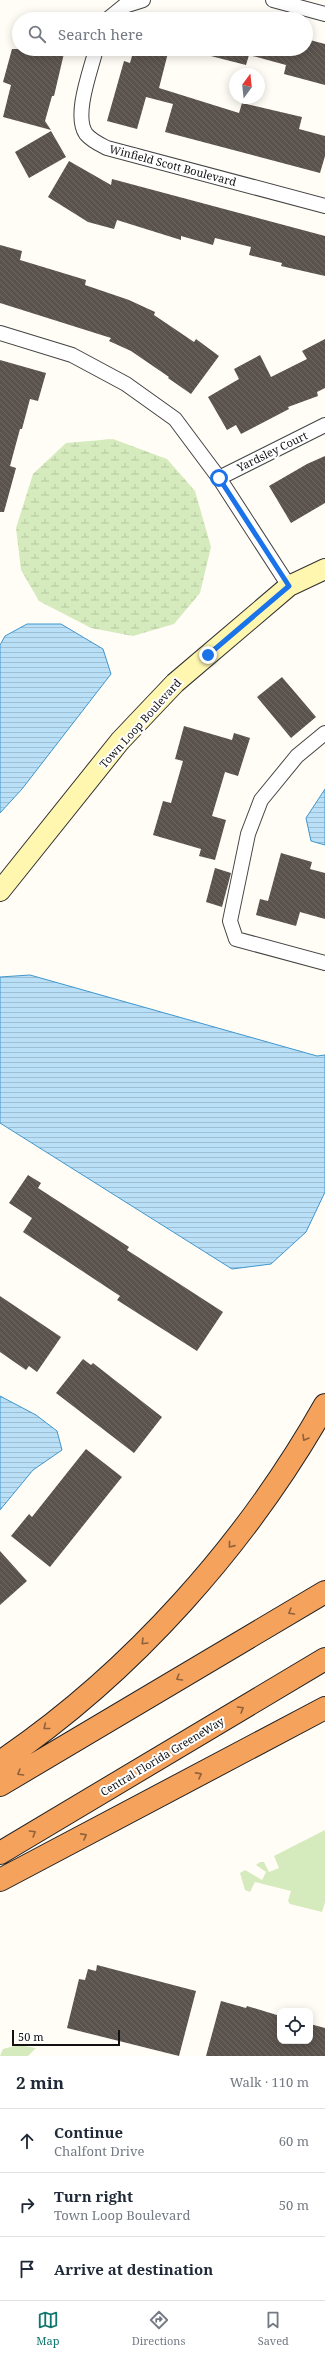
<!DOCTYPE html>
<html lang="en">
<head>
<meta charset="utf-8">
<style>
  body { margin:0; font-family:"Noto Serif",serif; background:#f6f6f7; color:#1f2937 }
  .controls { position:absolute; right:12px; bottom:12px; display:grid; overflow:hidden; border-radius:8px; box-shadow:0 2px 10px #0003 }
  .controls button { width:36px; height:36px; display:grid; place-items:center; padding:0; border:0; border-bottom:1px solid #e0e1e3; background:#fff; color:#1f2937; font:20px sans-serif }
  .compass { position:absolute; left:229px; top:68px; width:36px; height:36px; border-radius:50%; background:#fff; box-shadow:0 2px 10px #0003; rotate:15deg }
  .scale { position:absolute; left:12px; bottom:10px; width:108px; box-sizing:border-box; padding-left:4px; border:2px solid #111; border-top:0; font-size:11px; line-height:14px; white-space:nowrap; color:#111; -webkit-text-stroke:3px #fff; paint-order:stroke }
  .stop { position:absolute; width:12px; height:12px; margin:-9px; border:3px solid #1a73e8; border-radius:50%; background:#fff }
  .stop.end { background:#1a73e8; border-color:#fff; box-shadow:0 1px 4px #0008 }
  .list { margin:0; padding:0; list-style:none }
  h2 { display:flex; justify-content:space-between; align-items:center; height:52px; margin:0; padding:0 16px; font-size:17px }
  h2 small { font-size:13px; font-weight:400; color:#747a83 }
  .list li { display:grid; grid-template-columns:26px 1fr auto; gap:12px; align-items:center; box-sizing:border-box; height:64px; padding:0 16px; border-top:1px solid #e0e1e3 }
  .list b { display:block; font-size:15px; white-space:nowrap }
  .list p { margin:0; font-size:13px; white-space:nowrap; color:#747a83 }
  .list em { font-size:13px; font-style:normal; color:#747a83 }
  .icon { flex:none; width:22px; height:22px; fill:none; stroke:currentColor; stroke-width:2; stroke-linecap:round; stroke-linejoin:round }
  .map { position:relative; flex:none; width:325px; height:2056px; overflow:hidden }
  .search { position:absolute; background:#fff; box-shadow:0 2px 10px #0003; left:12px; right:12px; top:12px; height:44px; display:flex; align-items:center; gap:10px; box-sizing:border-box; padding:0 14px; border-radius:22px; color:#747a83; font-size:15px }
  .sheet { height:244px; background:#fff }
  nav { display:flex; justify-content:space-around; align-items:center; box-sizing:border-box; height:56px; border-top:1px solid #e0e1e3; background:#fff; font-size:11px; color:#747a83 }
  nav a { display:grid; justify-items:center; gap:2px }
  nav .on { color:#0f766e }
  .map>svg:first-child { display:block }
  .grass { fill:#d5ebbd }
  .wetland { fill:url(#wetland-marsh) }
  .water { fill:url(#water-rules); stroke:#3f96cf }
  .building { fill:url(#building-back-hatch) }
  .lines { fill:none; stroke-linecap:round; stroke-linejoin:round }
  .street-casing { stroke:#444; stroke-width:16 }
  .secondary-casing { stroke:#333; stroke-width:22 }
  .highway-casing { stroke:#222; stroke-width:24 }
  .street { stroke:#fff; stroke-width:14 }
  .secondary { stroke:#fff6b0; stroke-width:20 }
  .highway { stroke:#f5a25d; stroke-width:22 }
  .oneway { stroke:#8e613b }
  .route { stroke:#1a73e8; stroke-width:5 }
  .labels { text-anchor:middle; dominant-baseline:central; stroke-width:4; stroke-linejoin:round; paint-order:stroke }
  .street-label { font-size:11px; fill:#111; stroke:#fff }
</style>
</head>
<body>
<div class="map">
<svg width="325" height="2056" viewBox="0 0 325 2056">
  <defs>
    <pattern id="wetland-marsh" width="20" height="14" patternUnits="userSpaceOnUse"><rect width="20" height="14" fill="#d5ebbd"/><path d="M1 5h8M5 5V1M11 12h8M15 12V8" fill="none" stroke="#b6c8a1"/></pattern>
    <pattern id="water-rules" width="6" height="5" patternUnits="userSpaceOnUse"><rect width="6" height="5" fill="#b9e0f7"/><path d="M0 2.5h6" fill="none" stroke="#9ebfd3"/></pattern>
    <pattern id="building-back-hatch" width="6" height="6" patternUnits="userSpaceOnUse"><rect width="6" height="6" fill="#5a524d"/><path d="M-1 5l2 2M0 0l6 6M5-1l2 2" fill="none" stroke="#6d6662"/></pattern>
  </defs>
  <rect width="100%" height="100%" fill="#fffdf5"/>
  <path class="grass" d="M325,1830V1902L322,1912L290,1904L288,1901L291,1891L255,1882L250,1892L245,1890L240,1873L245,1870L262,1880L266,1872L256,1865L260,1862H264L269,1872L279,1868L274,1856Z
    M18,2045L36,2048L28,2056H0L3,2049Z"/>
  <path class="wetland" d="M113,439L167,459L195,491L211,547L200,593L174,624L133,636L91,628L39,601L21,570L16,528L33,474L66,443Z"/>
  <path class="water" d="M27,624H61L103,649L111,674L22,789L0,813V645L5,636Z
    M325,789V845L311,841L306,818Z
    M30,975L317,1056L325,1055V1192L306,1232L271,1264L232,1269L0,1123V977Z
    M0,1396L36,1415L57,1431L62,1450L33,1470L0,1510Z"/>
  <path class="building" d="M306,39L325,44V85L284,74L286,65L249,55L246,65L199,53L200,49H306Z
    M12,49H65L54,96H52L45,121L51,130L3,117L11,85L3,82Z
    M134,49H169L159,88L239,113L242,103L302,117L299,129L325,136V156L320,173L165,132L173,104L146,97L137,129L107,121L124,61L130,63Z
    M51,131L66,157L29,178L15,152Z
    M69,161L111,185L112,179L325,236V276L281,266L282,263L249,255L251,247L215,238L213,245L181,236V240L117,220L114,229L88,222L48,197Z
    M0,245L22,251L20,260L86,280L85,285L129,300L155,312L154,315L194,342L196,339L219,356L191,394L168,378L169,377L131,351L109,341L111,338L0,303Z
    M325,339V388L317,392L318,396L288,407L289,409L241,434L236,425L227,430L208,397L239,379L234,369L260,355L271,377L307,359L302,351Z
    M0,360L46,373L38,401L30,399L22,429H20L10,466L16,468L4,512H0Z
    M325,456V503L291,523L269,486L307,464Z
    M282,677L316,717L291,738L257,697Z
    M184,726L232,740L234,733L250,738L238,776L225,772L212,816L226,820L215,860L199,856L201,849L153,835L163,801L171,803L183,761L175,759Z
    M281,853L312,862L310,869L325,873V919L300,912L296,926L256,915L260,899L268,901Z
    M215,868L231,873L222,907L206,902Z
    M28,1175L41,1183L38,1188L129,1247L127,1250L223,1312L197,1351L117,1300L120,1296L23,1232L32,1218L9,1203Z
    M0,1296L61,1337L37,1372L29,1366L26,1370L0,1352Z
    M83,1359L91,1365L93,1363L162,1417L134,1453L56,1393Z
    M86,1449L122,1477L50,1567L11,1536L29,1514L32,1517Z
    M0,1551L27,1581L0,1605Z
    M97,1965L196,1991L179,2056L67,2028L79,1979L85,1980L88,1969L96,1971Z
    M221,2001L246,2008L247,2006L280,2016V2041H310V2024L325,2028V2056H206Z"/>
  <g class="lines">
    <defs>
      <path id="street" d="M273,0L325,14
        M108,19L124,6L143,0
        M96,49C91,70 73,115 86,134C92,141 99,144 107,148L325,206
        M0,333L72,355L126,384L175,419L219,478L289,586
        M219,478L325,425
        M325,733L297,756L261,800L248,834L230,921L236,939L325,963"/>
      <path id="secondary" d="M0,891L120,741L175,683L289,586L325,569"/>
      <path id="highway" d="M0,1762C132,1673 247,1543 325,1405
        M0,1785L325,1592
        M0,1853L325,1659
        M0,1880L325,1708"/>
    </defs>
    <use href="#street" class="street-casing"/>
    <use href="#secondary" class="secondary-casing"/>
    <use href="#highway" class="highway-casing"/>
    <use href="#street" class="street"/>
    <use href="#secondary" class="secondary"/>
    <use href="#highway" class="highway"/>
  </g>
  <defs><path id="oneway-chevron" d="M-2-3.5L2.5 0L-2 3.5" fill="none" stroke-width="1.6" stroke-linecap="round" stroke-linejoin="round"/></defs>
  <g class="oneway">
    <use href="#oneway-chevron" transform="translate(305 1438) rotate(121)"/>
    <use href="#oneway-chevron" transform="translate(231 1545) rotate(129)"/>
    <use href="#oneway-chevron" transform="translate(291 1612) rotate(150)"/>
    <use href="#oneway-chevron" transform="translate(144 1642) rotate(135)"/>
    <use href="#oneway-chevron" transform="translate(179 1678) rotate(149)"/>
    <use href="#oneway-chevron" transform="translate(241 1709) rotate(-31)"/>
    <use href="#oneway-chevron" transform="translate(46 1727) rotate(141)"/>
    <use href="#oneway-chevron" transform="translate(20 1773) rotate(149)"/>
    <use href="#oneway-chevron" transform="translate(199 1775) rotate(-28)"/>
    <use href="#oneway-chevron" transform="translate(33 1833) rotate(-31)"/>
    <use href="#oneway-chevron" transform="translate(84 1836) rotate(-28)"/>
  </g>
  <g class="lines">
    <path class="route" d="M208,655L289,586L219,478"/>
  </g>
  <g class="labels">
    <g class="street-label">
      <text transform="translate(173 165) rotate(15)">Winfield Scott Boulevard</text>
      <text transform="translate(272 451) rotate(-26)">Yardsley Court</text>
      <text transform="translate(140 723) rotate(-48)">Town Loop Boulevard</text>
      <text transform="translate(162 1756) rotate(-31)">Central Florida GreeneWay</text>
    </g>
  </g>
</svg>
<div class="controls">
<button><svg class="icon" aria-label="locate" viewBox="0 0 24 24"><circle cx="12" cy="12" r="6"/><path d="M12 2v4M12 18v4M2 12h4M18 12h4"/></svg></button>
</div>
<svg class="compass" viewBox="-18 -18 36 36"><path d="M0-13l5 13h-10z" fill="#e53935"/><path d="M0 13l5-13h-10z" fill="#747a83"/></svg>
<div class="scale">50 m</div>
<div class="stop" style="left:219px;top:478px"></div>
<div class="stop end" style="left:208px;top:655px"></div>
<div class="search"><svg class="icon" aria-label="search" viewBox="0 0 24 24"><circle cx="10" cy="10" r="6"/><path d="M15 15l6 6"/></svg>Search here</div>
</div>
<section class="sheet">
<h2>2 min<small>Walk · 110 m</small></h2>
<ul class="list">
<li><svg class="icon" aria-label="ahead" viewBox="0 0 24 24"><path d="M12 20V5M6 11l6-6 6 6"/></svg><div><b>Continue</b><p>Chalfont Drive</p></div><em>60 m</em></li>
<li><svg class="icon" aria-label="right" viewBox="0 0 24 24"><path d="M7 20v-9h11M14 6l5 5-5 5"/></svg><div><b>Turn right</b><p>Town Loop Boulevard</p></div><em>50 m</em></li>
<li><svg class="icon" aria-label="arrive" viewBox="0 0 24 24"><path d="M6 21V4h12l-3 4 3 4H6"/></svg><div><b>Arrive at destination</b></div></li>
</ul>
</section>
<nav>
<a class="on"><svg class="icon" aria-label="map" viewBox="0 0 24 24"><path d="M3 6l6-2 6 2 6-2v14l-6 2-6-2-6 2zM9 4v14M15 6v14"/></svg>Map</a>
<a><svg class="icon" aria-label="directions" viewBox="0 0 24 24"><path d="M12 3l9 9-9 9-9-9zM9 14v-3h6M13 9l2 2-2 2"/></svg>Directions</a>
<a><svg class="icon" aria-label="saved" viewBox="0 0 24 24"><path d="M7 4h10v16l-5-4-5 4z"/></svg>Saved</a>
</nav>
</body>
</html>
